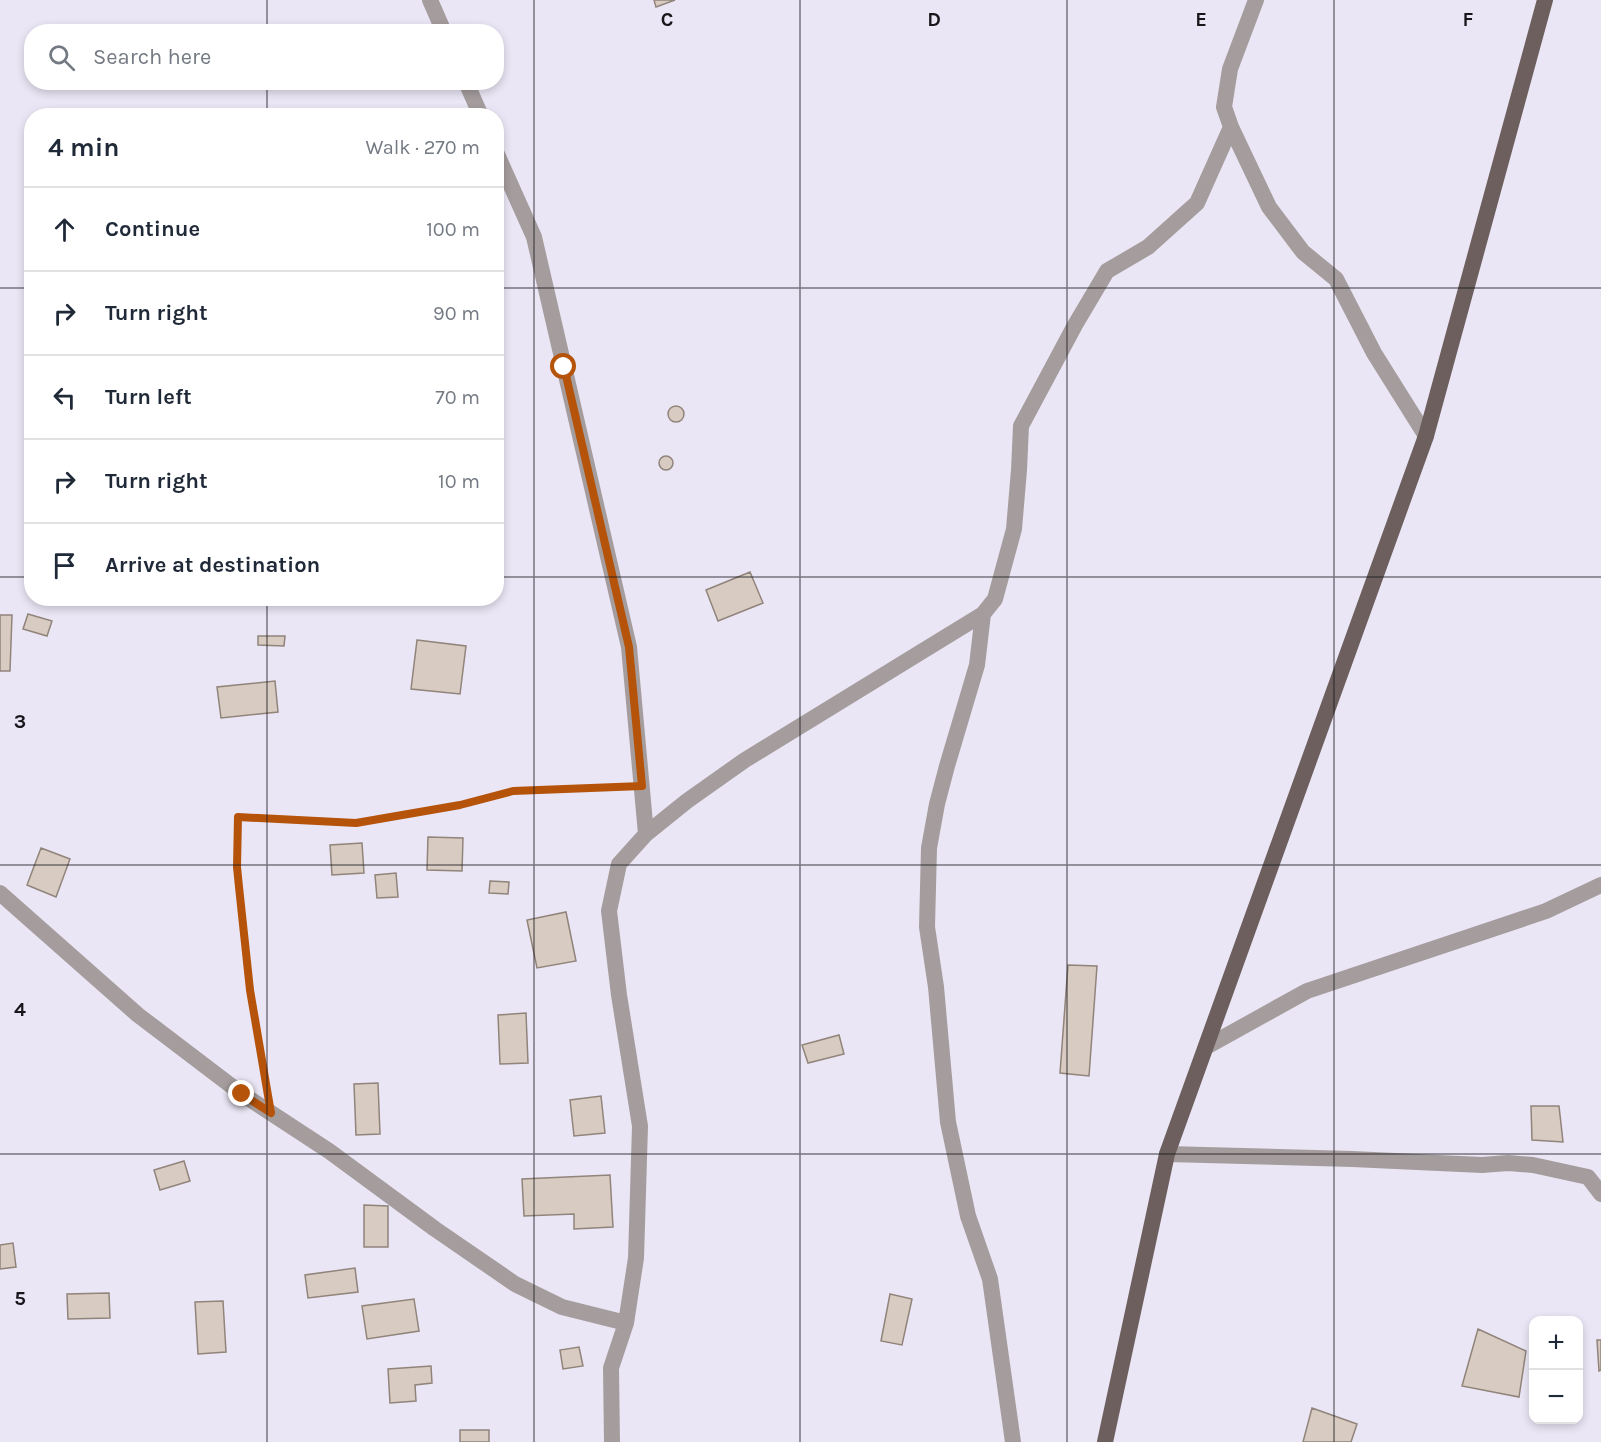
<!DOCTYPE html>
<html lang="en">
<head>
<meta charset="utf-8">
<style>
  body { margin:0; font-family:Karla,sans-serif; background:#f6f6f7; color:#1f2937 }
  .controls { position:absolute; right:18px; bottom:18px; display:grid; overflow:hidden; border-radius:12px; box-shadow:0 3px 9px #0003 }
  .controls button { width:54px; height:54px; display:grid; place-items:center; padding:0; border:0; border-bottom:2px solid #e0e1e3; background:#fff; color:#1f2937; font:30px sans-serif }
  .stop { position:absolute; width:18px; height:18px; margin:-14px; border:4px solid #b45309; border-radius:50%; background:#fff }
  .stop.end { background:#b45309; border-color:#fff; box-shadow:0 2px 6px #0008 }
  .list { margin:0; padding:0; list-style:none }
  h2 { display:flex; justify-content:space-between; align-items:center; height:78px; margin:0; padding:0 24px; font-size:26px }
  h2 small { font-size:20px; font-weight:400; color:#747a83 }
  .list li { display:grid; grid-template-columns:39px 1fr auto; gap:18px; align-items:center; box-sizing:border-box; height:84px; padding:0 24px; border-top:2px solid #e0e1e3 }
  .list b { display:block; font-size:22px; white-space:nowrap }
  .list em { font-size:20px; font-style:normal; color:#747a83 }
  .icon { flex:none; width:33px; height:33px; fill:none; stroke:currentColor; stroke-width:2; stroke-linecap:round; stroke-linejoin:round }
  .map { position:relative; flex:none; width:1601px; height:1442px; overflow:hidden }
  .search { position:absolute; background:#fff; box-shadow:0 3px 9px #0003; left:24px; top:24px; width:480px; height:66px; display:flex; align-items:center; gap:15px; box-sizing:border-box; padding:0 21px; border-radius:24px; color:#747a83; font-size:22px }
  .panel { position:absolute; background:#fff; box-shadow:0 3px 9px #0003; left:24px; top:108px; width:480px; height:498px; border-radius:24px }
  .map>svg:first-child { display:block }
  .building { fill:#d8cbc1; stroke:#90847b; stroke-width:1.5 }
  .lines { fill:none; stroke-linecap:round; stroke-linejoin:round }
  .path { stroke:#8f8b96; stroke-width:4; stroke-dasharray:3 3; stroke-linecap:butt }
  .minor { stroke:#a59d9d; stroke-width:16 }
  .primary { stroke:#6c5f5e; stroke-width:16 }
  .route { stroke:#b45309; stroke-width:8 }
  .grid { fill:none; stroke:#18161b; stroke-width:1.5; stroke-opacity:0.55 }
  .grid-label { font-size:20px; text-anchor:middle; font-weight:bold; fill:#18161b; stroke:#ebe6f5; stroke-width:5; stroke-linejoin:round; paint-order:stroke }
</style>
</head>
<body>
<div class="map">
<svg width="1601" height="1442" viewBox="0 0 1601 1442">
  <rect width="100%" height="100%" fill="#ebe6f5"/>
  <path class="building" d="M654,0H675L656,7Z
    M668 414a8 8 0 1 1 16 0a8 8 0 1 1-16 0Z
    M659 463a7 7 0 1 1 14 0a7 7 0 1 1-14 0Z
    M750,572L763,603L718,621L706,590Z
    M28,614L52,621L47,636L23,629Z
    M0,615H12L10,671H0Z
    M258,636H285L284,646L258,645Z
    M417,640L466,646L460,694L411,689Z
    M275,681L278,712L221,718L217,687Z
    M428,837L463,838L462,871L427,870Z
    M362,843L364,873L332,875L330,845Z
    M41,848L70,859L56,897L27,885Z
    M396,873L398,897L377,898L375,875Z
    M490,881L509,882L508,894L489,893Z
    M566,912L576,961L537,968L527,920Z
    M1068,965L1097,966L1089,1076L1060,1073Z
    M526,1013L528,1063L500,1064L498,1015Z
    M839,1035L844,1054L808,1063L802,1045Z
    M378,1083L380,1134L356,1135L354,1084Z
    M601,1096L605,1133L574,1136L570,1100Z
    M1531,1106H1559L1563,1142L1532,1140Z
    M184,1161L190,1181L160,1190L154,1170Z
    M610,1175L613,1227L574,1229V1214L524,1216L522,1179Z
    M364,1205L388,1206V1247H364Z
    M13,1243L16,1267L0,1269V1245Z
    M355,1268L358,1292L308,1298L305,1275Z
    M109,1293L110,1318L68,1319L67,1294Z
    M890,1294L912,1299L902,1345L881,1341Z
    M414,1299L419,1331L367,1339L362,1306Z
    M223,1301L226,1352L198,1354L195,1302Z
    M1478,1329L1526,1351L1519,1397L1462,1386Z
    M1597,1340H1601V1370L1599,1371Z
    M579,1347L583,1366L563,1369L560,1350Z
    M431,1366L432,1383L415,1385L416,1401L390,1403L388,1369Z
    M1312,1408L1357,1424L1351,1442H1303Z
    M460,1430H489V1442H460Z"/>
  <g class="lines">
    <path class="path" d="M266,1082L250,990L237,867L238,817L356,823L460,805L513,791L619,787"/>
    <path class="minor" d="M430,0L444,32
      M1256,0L1230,69L1224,107L1231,127L1269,207L1303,252L1336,279L1374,353L1426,436
      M466,82L481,116
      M496,152L534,237L629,647L646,834
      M983,614L977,665L947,766L937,804L929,848L927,927L936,987L948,1122L968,1216L990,1279L1013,1442
      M0,893L138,1015L242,1094L329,1151L435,1229L515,1284L562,1307L626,1323
      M1206,1047L1307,991L1546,911L1601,885
      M1167,1154L1352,1159L1482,1165L1508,1163L1533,1165L1588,1177L1601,1194
      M612,1442L611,1368L626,1323L636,1258L640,1126L619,995L609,911L619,864L646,834L687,801L745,760L983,614L995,599L1014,529L1019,470L1021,426L1075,325L1107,271L1148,247L1197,203L1231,127"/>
    <path class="primary" d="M1105,1442L1167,1154L1426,436L1545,0"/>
  </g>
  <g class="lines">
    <path class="route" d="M242,1094L271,1113L250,990L239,887L237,867L238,817L356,823L460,805L513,791L642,786L629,647L564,367"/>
  </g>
  <path class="grid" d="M267,0V32M534,0V1442M800,0V1442M1067,0V1442M1334,0V1442M267,82V116M0,288H32M496,288H1601M0,577H32M496,577H1601M267,598V1442M0,865H1601M0,1154H1601"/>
  <g class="grid-label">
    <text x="667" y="26">C</text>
    <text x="934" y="26">D</text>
    <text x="1201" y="26">E</text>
    <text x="1468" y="26">F</text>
    <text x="20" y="728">3</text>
    <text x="20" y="1016">4</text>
    <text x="20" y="1305">5</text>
  </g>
</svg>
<div class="controls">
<button>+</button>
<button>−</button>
</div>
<div class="stop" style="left:564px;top:367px"></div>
<div class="stop end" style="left:242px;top:1094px"></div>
<div class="search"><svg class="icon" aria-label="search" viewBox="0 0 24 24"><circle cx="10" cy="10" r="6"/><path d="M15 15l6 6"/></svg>Search here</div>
<section class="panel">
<h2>4 min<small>Walk · 270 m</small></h2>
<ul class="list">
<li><svg class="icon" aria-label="ahead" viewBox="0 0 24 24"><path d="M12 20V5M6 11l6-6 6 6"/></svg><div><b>Continue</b></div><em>100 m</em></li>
<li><svg class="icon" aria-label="right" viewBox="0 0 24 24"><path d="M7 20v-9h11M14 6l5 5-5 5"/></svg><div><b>Turn right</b></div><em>90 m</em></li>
<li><svg class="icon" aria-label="left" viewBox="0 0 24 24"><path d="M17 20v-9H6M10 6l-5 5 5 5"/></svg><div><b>Turn left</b></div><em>70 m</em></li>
<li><svg class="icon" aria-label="right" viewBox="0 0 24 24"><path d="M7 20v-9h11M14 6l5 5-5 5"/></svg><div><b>Turn right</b></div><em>10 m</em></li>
<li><svg class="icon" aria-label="arrive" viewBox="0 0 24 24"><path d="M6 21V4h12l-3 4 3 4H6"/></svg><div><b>Arrive at destination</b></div></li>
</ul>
</section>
</div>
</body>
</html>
